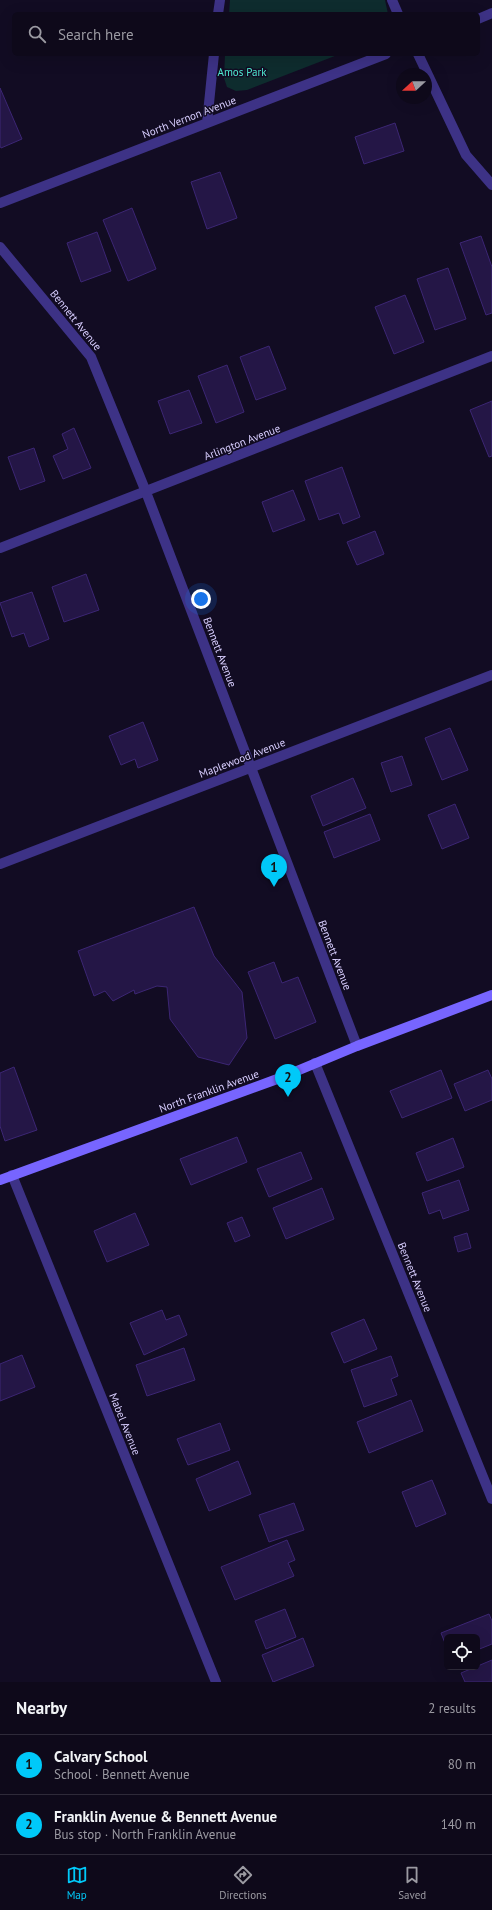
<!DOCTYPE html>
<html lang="en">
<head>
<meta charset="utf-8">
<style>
  body { margin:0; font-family:"PT Sans",sans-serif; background:#1c1727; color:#f1f3f6 }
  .controls { position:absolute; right:12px; bottom:12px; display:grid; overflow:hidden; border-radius:6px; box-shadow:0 4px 16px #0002 }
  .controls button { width:36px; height:36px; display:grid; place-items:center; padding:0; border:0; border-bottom:1px solid #2e2a39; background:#0e091a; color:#f1f3f6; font:20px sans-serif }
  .compass { position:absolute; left:396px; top:68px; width:36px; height:36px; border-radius:50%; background:#0e091a; box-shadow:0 4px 16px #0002; rotate:249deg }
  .you { position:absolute; left:201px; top:599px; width:14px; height:14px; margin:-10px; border:3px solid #fff; border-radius:50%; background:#1a73e8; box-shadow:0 0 0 6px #1a73e833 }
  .badge { display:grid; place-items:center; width:26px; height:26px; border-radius:50%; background:#00c9f9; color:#111; font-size:13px; font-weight:700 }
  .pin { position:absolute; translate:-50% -33px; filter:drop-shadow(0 1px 2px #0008) }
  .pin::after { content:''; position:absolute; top:21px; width:14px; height:12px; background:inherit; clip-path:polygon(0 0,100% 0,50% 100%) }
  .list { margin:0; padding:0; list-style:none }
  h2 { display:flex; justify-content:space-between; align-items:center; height:52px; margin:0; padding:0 16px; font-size:17px }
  h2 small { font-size:13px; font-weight:400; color:#9b9aa2 }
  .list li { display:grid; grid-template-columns:26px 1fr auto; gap:12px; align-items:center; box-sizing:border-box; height:60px; padding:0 16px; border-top:1px solid #2e2a39 }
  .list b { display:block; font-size:15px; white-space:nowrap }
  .list p { margin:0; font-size:13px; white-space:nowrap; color:#9b9aa2 }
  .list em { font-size:13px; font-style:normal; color:#9b9aa2 }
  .icon { flex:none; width:22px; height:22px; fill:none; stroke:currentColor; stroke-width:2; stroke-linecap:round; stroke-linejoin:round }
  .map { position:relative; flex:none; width:492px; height:1682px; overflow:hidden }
  .search { position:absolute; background:#0e091a; box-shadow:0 4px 16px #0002; left:12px; right:12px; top:12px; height:44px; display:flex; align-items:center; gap:10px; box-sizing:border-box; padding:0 14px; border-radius:6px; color:#9b9aa2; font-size:15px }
  .sheet { height:172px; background:#0e091a }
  nav { display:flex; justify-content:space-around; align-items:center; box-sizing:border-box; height:56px; border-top:1px solid #2e2a39; background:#0e091a; font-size:11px; color:#9b9aa2 }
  nav a { display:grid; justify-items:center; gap:2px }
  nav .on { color:#00c9f9 }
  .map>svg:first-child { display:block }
  .green { fill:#0e2c2e }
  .building { fill:#241646; stroke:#3c2674 }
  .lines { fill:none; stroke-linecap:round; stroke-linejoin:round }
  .street { stroke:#3d3286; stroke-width:10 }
  .secondary { stroke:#7765ff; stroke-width:10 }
  .labels { text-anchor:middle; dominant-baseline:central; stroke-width:3; stroke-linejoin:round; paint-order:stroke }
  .park-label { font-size:11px; fill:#4fead1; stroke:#120c23 }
  .street-label { font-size:11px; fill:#d8ceff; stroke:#120c23 }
</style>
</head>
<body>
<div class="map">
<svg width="492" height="1682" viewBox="0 0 492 1682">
  <rect width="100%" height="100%" fill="#120c23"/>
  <path class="green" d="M230,0H385L388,14H229Z
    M225,54H340L247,90L236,91L227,87L224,78Z"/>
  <path class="building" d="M0,88L22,139L1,148L0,146Z
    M395,123L404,151L364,164L355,137Z
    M220,172L237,218L207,229L191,182Z
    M132,208L156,269L128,281L103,220Z
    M97,232L111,271L81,282L67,243Z
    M481,236L492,267V313L486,315L460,243Z
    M448,268L466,319L435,330L417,279Z
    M405,295L424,342L394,354L375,307Z
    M269,346L286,389L256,400L240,357Z
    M227,365L244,412L216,423L198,376Z
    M189,390L202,423L170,434L158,401Z
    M492,401V456L489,457L470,410Z
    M74,428L91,468L63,479L53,456L68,449L62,434Z
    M34,448L45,481L20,490L8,457Z
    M342,467L360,517L343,524L339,513L319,520L305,481Z
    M293,490L305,520L273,532L262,502Z
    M375,531L384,554L357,565L347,542Z
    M86,574L99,610L64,622L52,587Z
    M32,592L49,639L29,647L24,633L12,637L0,603Z
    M143,722L158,760L138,768L135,759L121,765L109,736Z
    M450,728L468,770L442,780L425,738Z
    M402,756L412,785L391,792L381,763Z
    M353,778L366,808L323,826L311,796Z
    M455,804L469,838L442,849L428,815Z
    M370,814L380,840L334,858L324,832Z
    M194,907L214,956L242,992L247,1038L229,1065L198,1057L170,1019L167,987L157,986L135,994L134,990L113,1001L105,991L94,996L78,951Z
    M274,962L282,983L298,977L316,1022L275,1039L248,972Z
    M14,1067L37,1130L5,1141L0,1126V1073Z
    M441,1070L452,1098L402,1118L390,1091Z
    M488,1070L492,1079V1100L465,1111L454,1084Z
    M237,1137L247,1162L191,1185L180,1159Z
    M453,1138L464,1167L427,1181L416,1153Z
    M301,1152L312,1179L269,1197L257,1169Z
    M459,1180L469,1210L443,1219L440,1210L429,1214L422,1193Z
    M322,1188L334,1219L286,1239L273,1208Z
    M135,1213L149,1245L107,1262L94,1231Z
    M242,1217L250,1236L235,1242L227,1223Z
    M467,1233L471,1248L458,1252L454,1237Z
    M162,1310L166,1320L179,1315L187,1335L144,1355L130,1323Z
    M364,1319L377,1349L344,1363L331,1333Z
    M184,1348L195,1380L147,1396L136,1365Z
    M22,1355L35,1387L0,1401V1364Z
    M391,1356L398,1376L391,1379L397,1395L364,1407L351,1370Z
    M411,1400L423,1431L369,1453L357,1422Z
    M220,1423L230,1450L188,1465L177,1439Z
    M238,1461L251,1494L209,1511L196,1479Z
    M432,1480L446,1514L416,1527L402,1492Z
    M294,1503L304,1530L269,1542L259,1515Z
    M287,1540L295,1560L288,1563L294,1576L235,1600L221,1567Z
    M285,1609L296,1637L266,1649L255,1621Z
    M489,1614L492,1621V1644L477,1650V1637H447V1648L441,1633Z
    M303,1638L314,1666L273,1682L262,1655Z
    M492,1660V1682H465L461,1673Z"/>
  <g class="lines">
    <path class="street" d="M392,0L398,14
      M218,14L220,0
      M478,19L492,13
      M418,54L466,155L492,185
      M207,123L214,54
      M0,203L386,54
      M0,247L91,357L146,492L357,1046
      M0,548L492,356
      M0,864L492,675
      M315,1063L492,1499
      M12,1175L216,1682"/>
    <path class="secondary" d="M0,1180L280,1078L357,1046L492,995"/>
  </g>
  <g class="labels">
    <g class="park-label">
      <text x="242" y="72">Amos Park</text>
    </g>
    <g class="street-label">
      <text transform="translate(189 117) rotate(-21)">North Vernon Avenue</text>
      <text transform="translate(76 320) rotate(51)">Bennett Avenue</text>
      <text transform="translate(242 442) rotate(-21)">Arlington Avenue</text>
      <text transform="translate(220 652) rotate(69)">Bennett Avenue</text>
      <text transform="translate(242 758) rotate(-21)">Maplewood Avenue</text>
      <text transform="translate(335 955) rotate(69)">Bennett Avenue</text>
      <text transform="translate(209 1091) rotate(-20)">North Franklin Avenue</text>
      <text transform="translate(415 1277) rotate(68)">Bennett Avenue</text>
      <text transform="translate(125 1424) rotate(68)">Mabel Avenue</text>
    </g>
  </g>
</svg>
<div class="controls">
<button><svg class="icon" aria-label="locate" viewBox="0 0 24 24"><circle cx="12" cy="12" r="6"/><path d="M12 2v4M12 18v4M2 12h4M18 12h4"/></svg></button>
</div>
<svg class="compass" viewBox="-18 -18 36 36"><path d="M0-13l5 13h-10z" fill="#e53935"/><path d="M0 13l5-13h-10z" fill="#9b9aa2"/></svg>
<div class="you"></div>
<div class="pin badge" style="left:274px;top:887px">1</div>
<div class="pin badge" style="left:288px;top:1097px">2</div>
<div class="search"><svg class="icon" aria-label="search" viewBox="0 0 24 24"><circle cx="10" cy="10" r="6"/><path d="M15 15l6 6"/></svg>Search here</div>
</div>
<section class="sheet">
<h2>Nearby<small>2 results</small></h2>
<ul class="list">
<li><span class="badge">1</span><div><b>Calvary School</b><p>School · Bennett Avenue</p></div><em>80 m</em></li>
<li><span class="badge">2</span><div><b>Franklin Avenue &amp; Bennett Avenue</b><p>Bus stop · North Franklin Avenue</p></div><em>140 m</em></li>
</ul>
</section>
<nav>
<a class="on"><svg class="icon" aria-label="map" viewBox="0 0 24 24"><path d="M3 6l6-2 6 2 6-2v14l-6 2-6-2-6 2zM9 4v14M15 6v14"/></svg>Map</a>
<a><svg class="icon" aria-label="directions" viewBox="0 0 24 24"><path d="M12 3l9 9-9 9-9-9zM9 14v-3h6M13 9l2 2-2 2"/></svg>Directions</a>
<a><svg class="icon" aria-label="saved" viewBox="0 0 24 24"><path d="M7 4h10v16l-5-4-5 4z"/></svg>Saved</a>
</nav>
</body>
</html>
